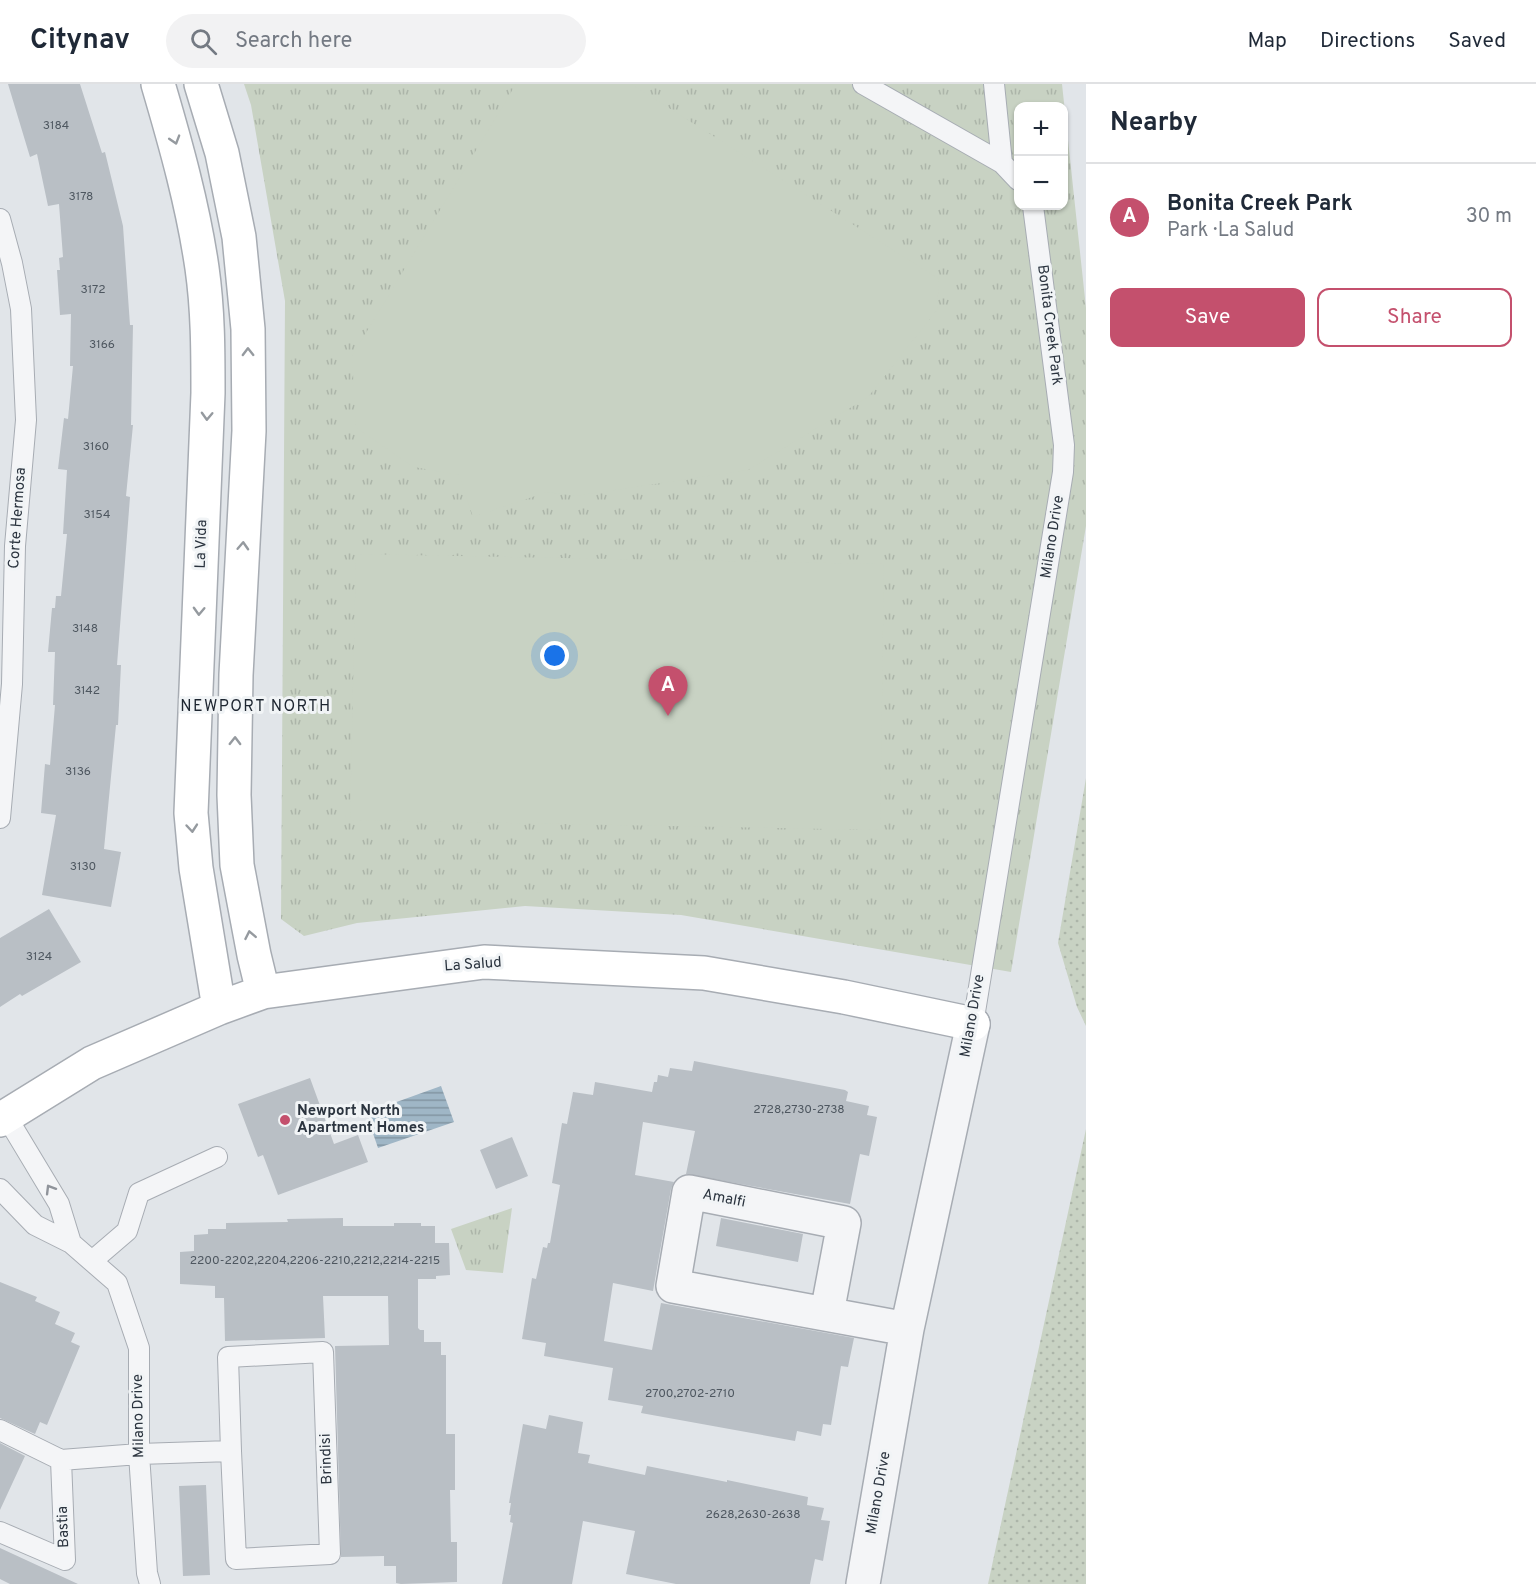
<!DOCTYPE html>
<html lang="en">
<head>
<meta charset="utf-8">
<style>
  body { margin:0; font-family:Overpass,sans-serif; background:#f2f2f3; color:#1f2937 }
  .controls { position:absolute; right:18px; top:18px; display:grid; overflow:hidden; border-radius:12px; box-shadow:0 2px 4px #0004 }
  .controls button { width:54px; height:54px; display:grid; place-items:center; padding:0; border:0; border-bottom:2px solid #e0e1e3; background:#fff; color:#1f2937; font:30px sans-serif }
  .you { position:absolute; left:555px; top:572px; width:21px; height:21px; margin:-15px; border:4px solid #fff; border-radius:50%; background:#1a73e8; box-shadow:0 0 0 9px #1a73e833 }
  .badge { display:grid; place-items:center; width:39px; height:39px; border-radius:50%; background:#c4506d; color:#fff; font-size:20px; font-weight:700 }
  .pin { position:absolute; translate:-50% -50px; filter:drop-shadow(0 2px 3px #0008) }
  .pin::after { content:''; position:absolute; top:32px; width:21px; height:18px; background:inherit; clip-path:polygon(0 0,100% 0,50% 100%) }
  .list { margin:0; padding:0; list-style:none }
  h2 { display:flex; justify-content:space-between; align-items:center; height:78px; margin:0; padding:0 24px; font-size:26px }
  h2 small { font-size:20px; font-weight:400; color:#747a83 }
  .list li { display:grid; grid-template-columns:39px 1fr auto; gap:18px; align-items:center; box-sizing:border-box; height:108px; padding:0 24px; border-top:2px solid #e0e1e3 }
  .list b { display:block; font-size:22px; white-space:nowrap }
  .list p { margin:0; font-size:20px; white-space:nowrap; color:#747a83 }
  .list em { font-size:20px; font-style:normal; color:#747a83 }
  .actions { display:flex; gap:12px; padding:18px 24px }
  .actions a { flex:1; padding:14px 0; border:2px solid #c4506d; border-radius:12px; text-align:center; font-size:21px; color:#c4506d }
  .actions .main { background:#c4506d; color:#fff }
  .icon { flex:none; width:33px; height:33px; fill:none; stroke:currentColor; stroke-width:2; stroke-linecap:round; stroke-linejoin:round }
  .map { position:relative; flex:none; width:1086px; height:1500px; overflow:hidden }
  header { display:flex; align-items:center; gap:36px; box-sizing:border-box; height:84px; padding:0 30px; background:#fff; border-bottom:2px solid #e0e1e3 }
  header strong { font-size:28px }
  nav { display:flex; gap:33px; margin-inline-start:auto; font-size:21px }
  .search { width:420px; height:54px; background:#f2f2f3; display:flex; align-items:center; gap:15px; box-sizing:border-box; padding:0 21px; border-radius:33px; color:#747a83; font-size:22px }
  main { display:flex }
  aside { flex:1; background:#fff }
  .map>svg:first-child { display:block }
  .grass { fill:url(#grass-dots) }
  .park { fill:url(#park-tufts); fill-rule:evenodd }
  .pitch { fill:#c8d2c3 }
  .water { fill:url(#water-rules) }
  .building { fill:#b9bfc5 }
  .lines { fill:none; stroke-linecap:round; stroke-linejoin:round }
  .lane-casing { stroke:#a7acb3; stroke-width:22 }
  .street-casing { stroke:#a7acb3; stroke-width:36 }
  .secondary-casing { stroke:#a7acb3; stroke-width:36 }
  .lane { stroke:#f4f5f7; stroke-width:20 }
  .street { stroke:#f4f5f7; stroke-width:33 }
  .secondary { stroke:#fff; stroke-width:33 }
  .oneway { stroke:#959a9f }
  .oneway2 { stroke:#90949b }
  .poi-dot { fill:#c4506d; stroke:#f1f4f6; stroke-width:2 }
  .labels { text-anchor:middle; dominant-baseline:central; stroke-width:6; stroke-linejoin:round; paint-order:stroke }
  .number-label { font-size:12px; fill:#4e5760 }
  .street-label { font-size:15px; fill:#2b343f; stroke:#f1f4f6 }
  .poi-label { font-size:15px; font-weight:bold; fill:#2b343f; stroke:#f1f4f6; text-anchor:start }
  .neighbourhood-label { font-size:16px; letter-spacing:1.5px; fill:#1d2530; stroke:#f1f4f6 }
</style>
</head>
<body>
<header>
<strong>Citynav</strong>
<div class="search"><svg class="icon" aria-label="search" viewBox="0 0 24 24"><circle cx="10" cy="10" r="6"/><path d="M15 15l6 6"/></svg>Search here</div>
<nav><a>Map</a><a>Directions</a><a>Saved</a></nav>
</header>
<main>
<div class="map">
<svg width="1086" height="1500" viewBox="0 0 1086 1500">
  <defs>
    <pattern id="grass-dots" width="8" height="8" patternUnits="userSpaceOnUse" patternTransform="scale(1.5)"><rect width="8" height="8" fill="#c8d2c3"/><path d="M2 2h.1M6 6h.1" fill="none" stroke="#acb5a9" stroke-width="1.8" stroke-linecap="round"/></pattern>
    <pattern id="park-tufts" width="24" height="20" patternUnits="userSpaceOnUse" patternTransform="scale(1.5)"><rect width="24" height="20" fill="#c8d2c3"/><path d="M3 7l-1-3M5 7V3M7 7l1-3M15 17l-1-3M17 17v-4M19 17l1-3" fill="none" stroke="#acb5a9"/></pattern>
    <pattern id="water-rules" width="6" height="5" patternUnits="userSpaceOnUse" patternTransform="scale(1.5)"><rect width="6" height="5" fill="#9fb6c6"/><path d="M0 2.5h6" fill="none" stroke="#8295a2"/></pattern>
  </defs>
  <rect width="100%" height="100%" fill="#e1e5e9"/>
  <path class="grass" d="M1086,694V942L1077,923L1058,859Z
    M1086,1045V1500H988Z"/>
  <path class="park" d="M244,0H1062L1086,224V442L1011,888L681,831L525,822L357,839L304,852L281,835L285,217L251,21ZM1018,22H1064V122H1018Z
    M512,1124L503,1189L466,1186L451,1145Z"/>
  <path class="pitch" d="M516,0H631L939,195L937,226L868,313L748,386L575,412L547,408L473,433L459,391L414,383L356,344L352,272Z
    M356,470L884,480L880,746L350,736Z"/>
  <path class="water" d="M441,1002L454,1038L378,1064L366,1029Z"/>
  <path class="building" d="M8,0H80L102,69L105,68L123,142L130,241H133L131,341H133L126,412L130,413L117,581H121L118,641H116L104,765L121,768L111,823L42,811L56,731L41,729L45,680L50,681L55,621H53L55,568H48L52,524H55L56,512H61L67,450H63L67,386L58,385L64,334L68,335L73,282H70L71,230L60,231L57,186H60L59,174L63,173L59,120L48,122L37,70L30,73Z
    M49,825L81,878L22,912L20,910L0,923V854Z
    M694,977L845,1006L848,1008L846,1017L869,1022L867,1031L877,1033L869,1072L860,1070L850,1120L686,1090L695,1047L643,1038L635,1091L674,1098L671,1105L653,1207L613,1199L604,1257L652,1266L661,1219L854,1254L848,1283L841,1282L831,1341L823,1340L821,1352L797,1347L795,1357L641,1329L643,1322L608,1316L613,1284L544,1272L546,1259L522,1255L532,1194L536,1195L543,1163L547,1164L548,1159H550L560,1101L552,1099L562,1039L567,1040L573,1008L593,1011L595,998L652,1008L654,998H657L658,991L668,993L670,984L692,987Z
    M310,994L334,1060L358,1051L368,1078L278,1111L263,1071L258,1073L238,1020Z
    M512,1053L528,1092L496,1105L480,1066Z
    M343,1134V1142H394V1139H421V1142H435V1159H449L450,1191L436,1192V1195H418V1244L420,1246H424V1258H441V1271H446V1350H455V1406H450L451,1458H457V1498L401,1500L396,1499V1482H384V1472L341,1473L335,1262L389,1261L388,1212H323L325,1254L225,1257L224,1214H215V1202L180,1200V1168L194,1167V1151L208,1150V1145H226V1139L288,1138L287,1135Z
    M721,1134L803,1150L798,1178L716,1162Z
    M0,1198L37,1213L35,1217L60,1228L55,1240L75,1249L71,1258L80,1262L47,1341L40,1338L35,1350L0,1334Z
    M549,1331L583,1338L578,1369L590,1371L588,1379L645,1391L647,1382L727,1398V1396L808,1413L807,1421L824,1424L821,1436L830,1437L823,1477L815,1475L810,1500H676L626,1490L635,1447L583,1437L572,1500H502L513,1439L510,1438L511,1431H509L511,1419H509L523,1340L546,1345Z
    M0,1359L25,1372L0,1426Z
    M206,1401L210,1491L183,1492L179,1402Z
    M0,1464L78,1500H10L0,1495Z"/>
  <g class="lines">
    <defs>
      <path id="lane" d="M863,0L1002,79L1018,96
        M994,0L1002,79
        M0,135L12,179L21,225L26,336L15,462L12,600L0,734
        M973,940L1063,388L1064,361L1033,122
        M6,1032L59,1120L71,1159
        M0,1105L35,1141L71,1159L117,1199L139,1264V1370L147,1489L150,1500
        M92,1177L127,1147L139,1109L217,1073
        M0,1346L61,1376L139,1370L231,1367L236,1475L330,1470L323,1268L228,1273L231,1367
        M0,1448L65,1476L61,1376"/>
      <path id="street" d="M827,1229L844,1139L689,1108L673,1202L907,1245
        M863,1500L907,1245L973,940"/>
      <path id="secondary" d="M158,0C176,61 193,122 202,184C208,226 208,267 208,309L191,729L196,784L219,924
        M201,0L222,69L239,153L248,245L249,347L236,591L234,711L237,781L254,871L263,908
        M0,1036L92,979L219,924L263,908L484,878L704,889L844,913L973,940"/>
    </defs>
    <use href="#lane" class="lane-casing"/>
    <use href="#street" class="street-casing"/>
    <use href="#secondary" class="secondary-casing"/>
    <use href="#lane" class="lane"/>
    <use href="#street" class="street"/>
    <use href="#secondary" class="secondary"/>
  </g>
  <defs><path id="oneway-chevron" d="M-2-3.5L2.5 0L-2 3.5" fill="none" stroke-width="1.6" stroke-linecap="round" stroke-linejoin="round" transform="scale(1.5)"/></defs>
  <g class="oneway">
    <use href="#oneway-chevron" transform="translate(175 56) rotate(73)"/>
    <use href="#oneway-chevron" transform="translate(248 268) rotate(-91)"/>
    <use href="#oneway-chevron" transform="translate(207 332) rotate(92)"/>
    <use href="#oneway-chevron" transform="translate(243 462) rotate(-87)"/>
    <use href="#oneway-chevron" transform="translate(199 527) rotate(92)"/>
    <use href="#oneway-chevron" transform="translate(235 657) rotate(-89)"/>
    <use href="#oneway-chevron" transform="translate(192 744) rotate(85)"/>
    <use href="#oneway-chevron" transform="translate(250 851) rotate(-101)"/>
  </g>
  <use class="oneway2" href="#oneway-chevron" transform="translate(50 1105) rotate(-121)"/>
  <circle class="poi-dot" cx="285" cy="1036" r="6"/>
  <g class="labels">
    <g class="number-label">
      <text x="56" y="42">3184</text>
      <text x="81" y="113">3178</text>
      <text x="93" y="206">3172</text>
      <text x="102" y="261">3166</text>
      <text x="96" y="363">3160</text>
      <text x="97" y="431">3154</text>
      <text x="85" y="545">3148</text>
      <text x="87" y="607">3142</text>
      <text x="78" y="688">3136</text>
      <text x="83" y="783">3130</text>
      <text x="39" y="873">3124</text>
      <text x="799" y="1026">2728,2730-2738</text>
      <text x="315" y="1177">2200-2202,2204,2206-2210,2212,2214-2215</text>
      <text x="690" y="1310">2700,2702-2710</text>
      <text x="753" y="1431">2628,2630-2638</text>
    </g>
    <g class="street-label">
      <text transform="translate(1049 241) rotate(83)">Bonita Creek Park</text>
      <text transform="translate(18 434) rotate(-86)">Corte Hermosa</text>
      <text transform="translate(1053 453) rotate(-81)">Milano Drive</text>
      <text transform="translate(202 460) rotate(-88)">La Vida</text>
      <text transform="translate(473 881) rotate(-4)">La Salud</text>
      <text transform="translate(973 932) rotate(-80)">Milano Drive</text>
      <text transform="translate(724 1115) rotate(11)">Amalfi</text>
      <text transform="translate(139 1332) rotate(-91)">Milano Drive</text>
      <text transform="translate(327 1375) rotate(-92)">Brindisi</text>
      <text transform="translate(879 1409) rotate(-80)">Milano Drive</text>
      <text transform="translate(64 1443) rotate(-92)">Bastia</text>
    </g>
    <g class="poi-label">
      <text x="297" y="1027">Newport North<tspan x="297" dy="17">Apartment Homes</tspan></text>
    </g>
    <g class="neighbourhood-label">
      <text x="256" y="623">NEWPORT NORTH</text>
    </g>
  </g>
</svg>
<div class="controls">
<button>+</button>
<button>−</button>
</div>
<div class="you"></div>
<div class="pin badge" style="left:668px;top:632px">A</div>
</div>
<aside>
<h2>Nearby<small></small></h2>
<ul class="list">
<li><span class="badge">A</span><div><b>Bonita Creek Park</b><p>Park · La Salud</p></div><em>30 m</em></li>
</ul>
<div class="actions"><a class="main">Save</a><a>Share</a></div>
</aside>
</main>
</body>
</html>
